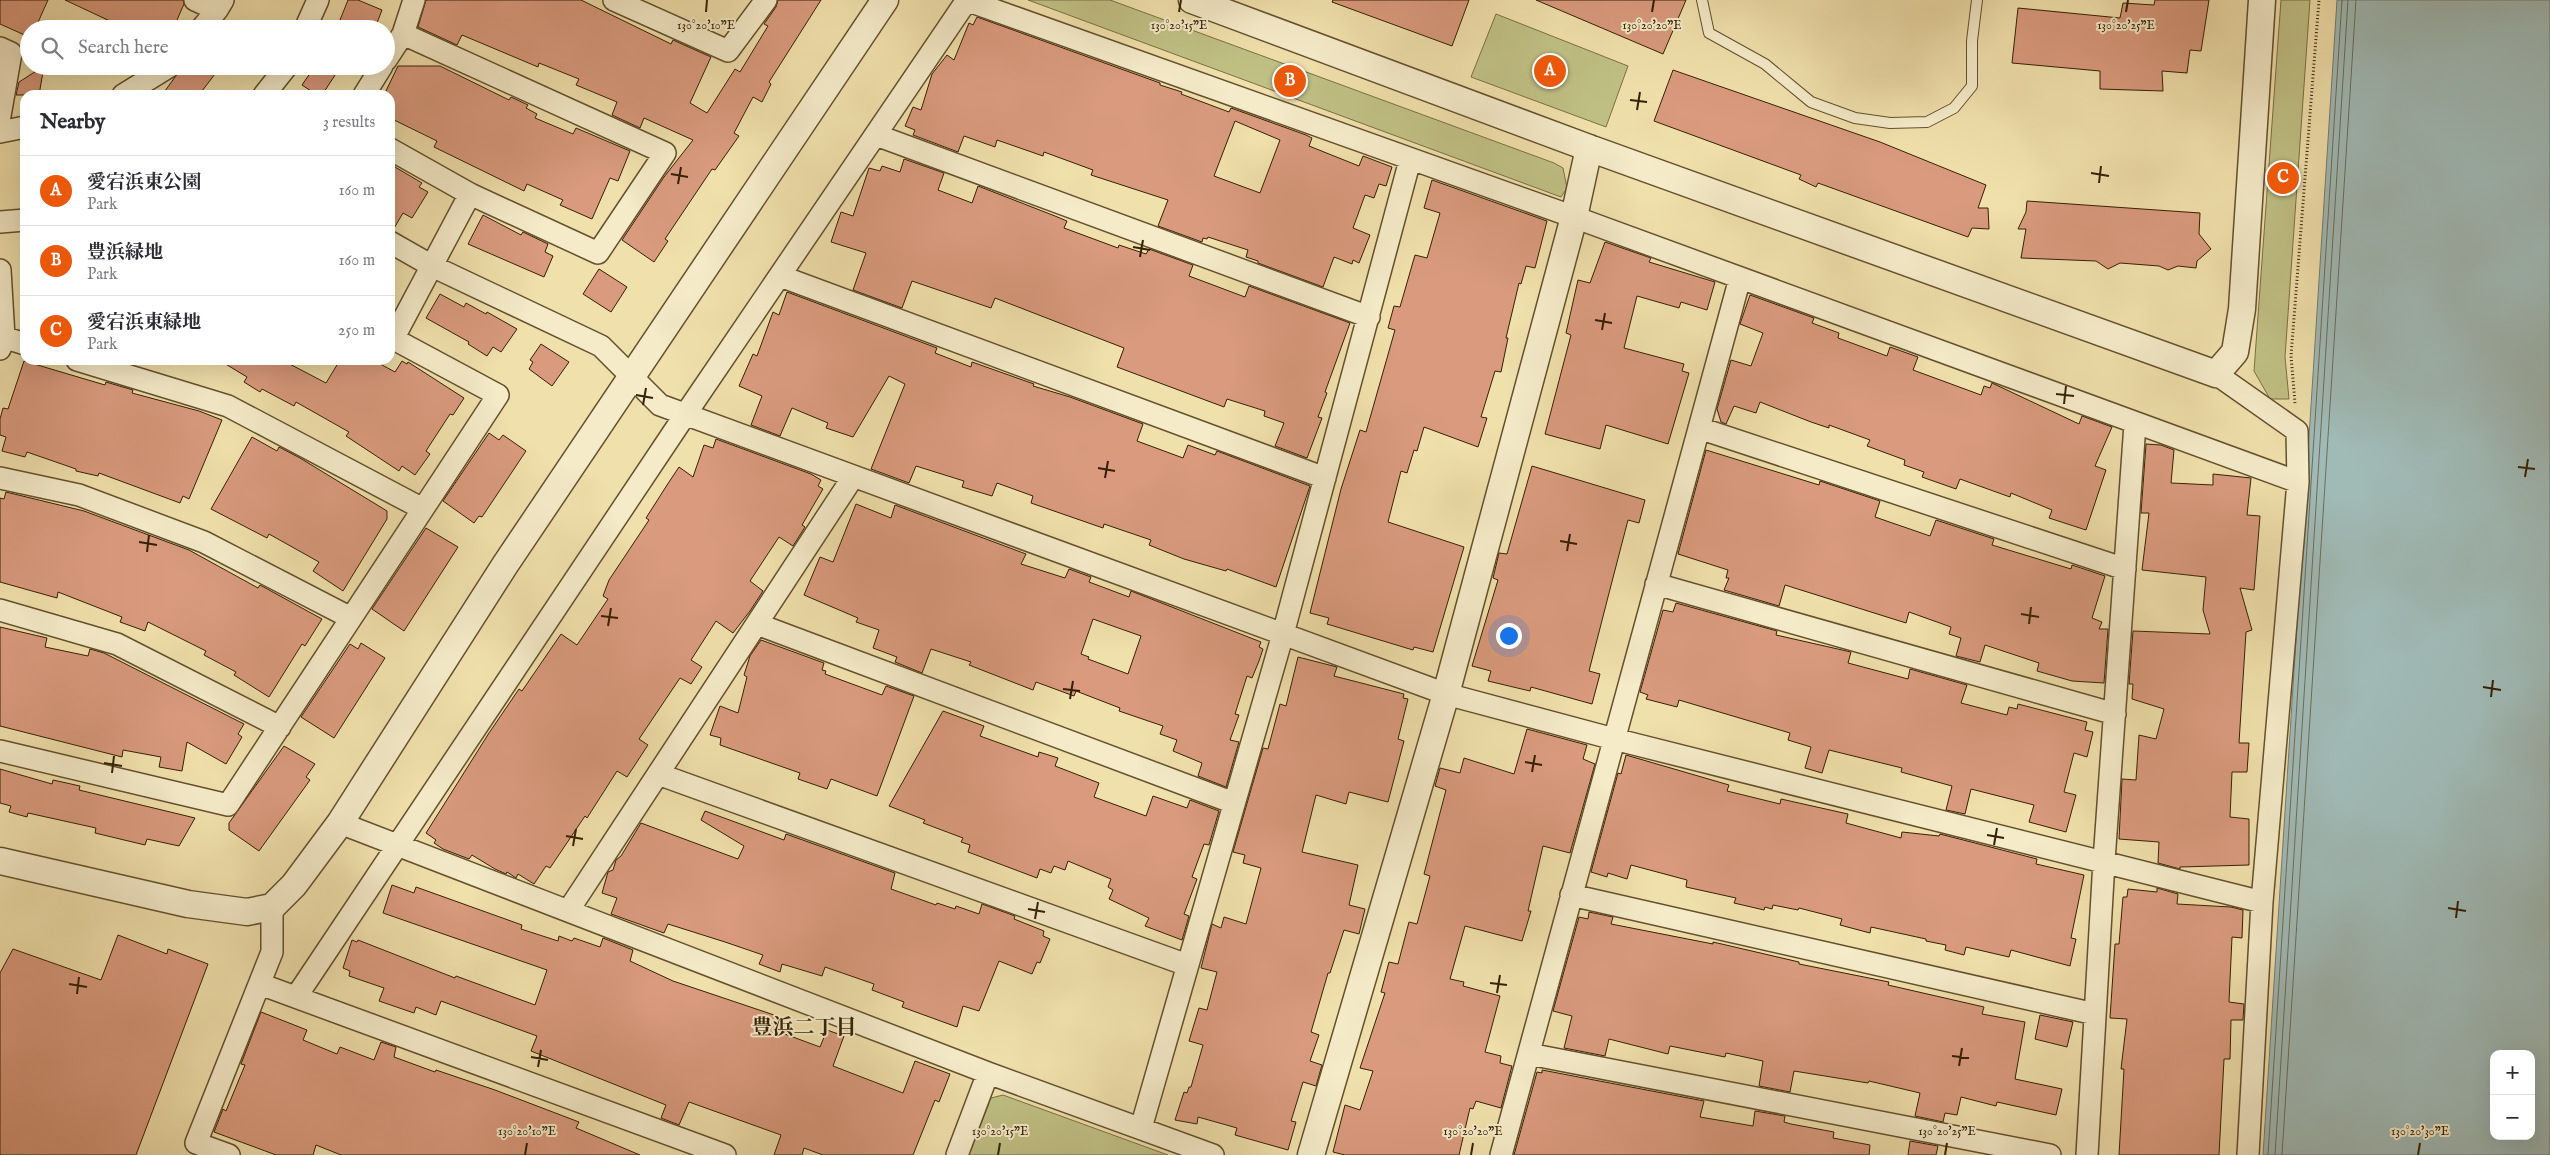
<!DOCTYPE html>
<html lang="en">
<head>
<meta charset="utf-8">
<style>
  body { margin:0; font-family:"IM FELL English","Noto Serif JP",serif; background:#f2f2f3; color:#2b2b33 }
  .controls { position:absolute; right:15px; bottom:15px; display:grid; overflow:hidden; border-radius:10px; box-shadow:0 5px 20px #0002 }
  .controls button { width:45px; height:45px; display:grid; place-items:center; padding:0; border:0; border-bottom:1px solid #e1e1e2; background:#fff; color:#2b2b33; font:25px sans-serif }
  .you { position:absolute; left:1508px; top:635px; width:18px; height:18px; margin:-12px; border:4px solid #fff; border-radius:50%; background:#1a73e8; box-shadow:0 0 0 8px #1a73e833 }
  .badge { display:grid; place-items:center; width:32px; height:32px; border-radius:50%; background:#ea580c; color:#fff; font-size:16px; font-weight:700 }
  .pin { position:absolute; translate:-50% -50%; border:2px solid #fff; box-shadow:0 1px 5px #0006 }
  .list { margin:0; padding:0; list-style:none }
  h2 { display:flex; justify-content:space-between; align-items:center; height:65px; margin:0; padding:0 20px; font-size:21px }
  h2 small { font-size:16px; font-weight:400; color:#7c7c81 }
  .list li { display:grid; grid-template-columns:32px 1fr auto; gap:15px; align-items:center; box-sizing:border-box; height:70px; padding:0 20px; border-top:1px solid #e1e1e2 }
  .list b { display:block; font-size:19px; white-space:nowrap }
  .list p { margin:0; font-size:16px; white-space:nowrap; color:#7c7c81 }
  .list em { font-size:16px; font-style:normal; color:#7c7c81 }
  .icon { flex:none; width:28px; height:28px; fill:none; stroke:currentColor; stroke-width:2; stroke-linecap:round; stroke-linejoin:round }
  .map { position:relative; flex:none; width:2550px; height:1155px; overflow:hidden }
  .search { position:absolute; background:#fff; box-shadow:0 5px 20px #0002; left:20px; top:20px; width:375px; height:55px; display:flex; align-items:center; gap:12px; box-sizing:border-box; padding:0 18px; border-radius:28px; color:#7c7c81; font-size:19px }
  .panel { position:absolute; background:#fff; box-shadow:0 5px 20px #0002; left:20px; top:90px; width:375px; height:275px; border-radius:15px }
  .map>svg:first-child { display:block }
  .green { fill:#c0c085; stroke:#7b7044 }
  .water { fill:#a0bab6; stroke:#767c6e; fill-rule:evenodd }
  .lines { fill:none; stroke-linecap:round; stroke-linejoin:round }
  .shore { stroke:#6b6d5c; stroke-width:1 }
  .building { fill:#d99a7d; stroke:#362003; fill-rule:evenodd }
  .service-casing { stroke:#64502d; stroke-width:12 }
  .minor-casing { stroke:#64502d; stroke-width:24 }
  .tertiary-casing { stroke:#64502d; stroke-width:29 }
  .path { stroke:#362003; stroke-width:3; stroke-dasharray:1 2.5; stroke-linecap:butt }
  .service { stroke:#f5ebc9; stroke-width:10 }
  .minor { stroke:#f5ebc9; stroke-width:21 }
  .tertiary { stroke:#f5ebc9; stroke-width:26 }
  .ticks { fill:none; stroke:#362003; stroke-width:2 }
  .labels { text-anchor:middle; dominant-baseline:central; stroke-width:4; stroke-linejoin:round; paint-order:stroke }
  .neighbourhood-label { font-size:21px; font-weight:bold; fill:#362003; stroke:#f5ebc9 }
  .ticks-label { font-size:12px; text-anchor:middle; fill:#362003; stroke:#f5ebc9; stroke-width:4; stroke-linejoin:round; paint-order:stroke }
</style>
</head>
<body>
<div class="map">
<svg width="2550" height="1155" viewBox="0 0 2550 1155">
  <rect width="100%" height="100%" fill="#f0e0ac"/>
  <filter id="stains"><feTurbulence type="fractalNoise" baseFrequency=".004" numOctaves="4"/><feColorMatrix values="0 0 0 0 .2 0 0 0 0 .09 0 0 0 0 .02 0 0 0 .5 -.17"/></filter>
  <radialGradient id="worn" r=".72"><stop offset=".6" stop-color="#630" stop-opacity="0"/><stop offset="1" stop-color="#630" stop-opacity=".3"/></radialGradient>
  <path class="green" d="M1028,0H1110L1554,163L1563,168L1567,188L1561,197Z
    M2281,0H2310L2285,357L2289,399H2270L2254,371Z
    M1496,14L1628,66L1606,127L1471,77Z
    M1003,1095L1168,1155H969L991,1098Z"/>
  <path class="water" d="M2337,0H2550V1155H2263ZM2494,1054H2531V1136H2494Z"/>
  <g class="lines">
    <path class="shore" d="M2268,1155L2342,0
      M2275,1155L2348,0
      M2282,1155L2356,0"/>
  </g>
  <path class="building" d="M0,0H48L35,29H29V37L0,24Z
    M65,0H183L184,4L173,29H127Z
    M348,0H358L382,10L375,28L360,29L340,20Z
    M426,0H581L671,44L673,40L711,57L690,103L707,113L735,69L740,72L768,26L764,24L776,7L778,0H821L769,82L771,84L762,102L753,97L734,133L739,136L715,170L712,169L665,239L668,241L654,262L622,240L664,177L693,140L644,118L640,128L612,115L617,102L576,85L579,79L539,63L538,67L462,35L457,45L418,27Z
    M1333,0H1469L1452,46L1332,2Z
    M1536,0H1686L1663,54Z
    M2155,0H2209L2201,51L2190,50L2187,73L2162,71L2163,91L2100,89V71L2012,63L2018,8L2120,18L2123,3L2154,5Z
    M977,17L1160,83V85L1182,92L1181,94L1229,112L1231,108L1306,135L1312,138L1309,146L1359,166L1363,156L1392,167L1386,186L1379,184L1374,198L1365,195L1353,228L1370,235L1359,263L1353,260L1352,264L1334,257L1323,287L1258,263V261L1246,257L1248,250L1208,237L1207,239L1203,238L1202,242L1158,226L1168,200L1091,175L1093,170L1044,152L1043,156L997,140L995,147L964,136L958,152L913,135L915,130L905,126L913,107L921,110L932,74L947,55L954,60L969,23L973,25ZM1235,121L1280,140L1260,193L1214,176Z
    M44,66L39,95H16L19,82Z
    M183,66H221L199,95H162Z
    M315,66H341L322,95H317L302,85Z
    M398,66H440L509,100L511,97L528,105L526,108L537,114L535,118L573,134L576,128L630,151L618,181L610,178L592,219L560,205L563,200L527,184L524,191L434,147L437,141L390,118V95H384Z
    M1673,70L1880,142L1986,185L1978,208H1988L1989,229L1972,228L1968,237L1818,183L1816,187L1799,179L1801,175L1654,121Z
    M904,159L944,173L938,190L972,203L978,186L1055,216L1067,221L1064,228L1118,248L1119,245L1146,254L1149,249L1193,265L1189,276L1245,297L1249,286L1350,323L1325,392L1327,393L1318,417L1322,418L1307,458L1275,446L1284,423L1264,416L1265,411L1227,399L1224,407L1117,367L1124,348L995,298L991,308L912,281L902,308L853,290L866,253L831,242L841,212L853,216L869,168L880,171L882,166L900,172Z
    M390,164L422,183L419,187L428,192L412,218L403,213L393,230H390Z
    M1432,180L1547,221L1535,268L1526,266L1521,284L1519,283L1506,338H1508L1501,372L1495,371L1481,417L1487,418L1478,447L1424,427L1417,451L1414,450L1407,473L1401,471L1388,522L1464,547L1433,652L1414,647L1413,650L1327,624L1329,618L1310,613L1341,489L1360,430L1366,432L1395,330L1388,328L1394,306L1400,307L1415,255L1427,258L1440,213L1424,208Z
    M2027,201L2200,213L2199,234L2211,249L2197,261L2196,268L2178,266L2168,270L2159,266L2120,263L2108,269L2096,261L2021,258L2026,229H2018L2026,212Z
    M483,215L521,235L523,232L548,244L545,252L553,256L544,277L468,244Z
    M1605,242L1651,258L1649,262L1715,282L1707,310L1681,302L1679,308L1637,296L1624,348L1684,364L1682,371L1689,373L1668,444L1606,425L1600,449L1545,434L1571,335L1566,333L1578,280L1590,283Z
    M599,269L627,287L611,312L583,294Z
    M787,292L937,348L935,353L971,367L972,362L1034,384L1033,386L1070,397L1143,424L1137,441L1183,458L1188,445L1215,455L1217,451L1310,486L1276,587L1227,569L1226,571L1184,559L1149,545L1151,540L1104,524L1103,528L1031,503L1033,496L997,483L992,496L962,487L964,481L916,466L909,483L871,469L905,384L889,376L853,437L826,428L828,423L792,408L780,436L751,425L762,396L739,386L753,354L757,356L773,312L779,315Z
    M440,294L464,307L466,303L486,314L487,312L517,329L501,352L493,347L487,356L468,344L469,342L426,318Z
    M1750,295L1814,318L1812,323L1839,333L1838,338L1887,356L1890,347L1918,357L1913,370L1981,395L1984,386L1990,388L1992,383L2079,424L2082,416L2112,427L2095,466L2106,470L2086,530L2049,518L2052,510L2011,493L2010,497L1960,479L1956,489L1922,477L1924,472L1904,465L1905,460L1867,446L1870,440L1829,425V428L1811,422L1760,402L1756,413L1734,406L1726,424L1721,422L1717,409L1731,360L1751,366L1763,333L1740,324Z
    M541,344L569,362L552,386L529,369L533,362L530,360Z
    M219,360H282L326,383L340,360H373L395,372L402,361L407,364L408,362L464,398L453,415L450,414L426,451L430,454L415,475L402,466L399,471L346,436L349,432L296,402L294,406L262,389L260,392L244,382L247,377Z
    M24,361L105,385L106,382L133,390L132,393L199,411L222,420L189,499L183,496L180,503L99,473L98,476L76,471V469L27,452L25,457L2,451L6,437L0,435V419L3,408L8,409Z
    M489,433L499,440L503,435L526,451L482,517L479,516L474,523L443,501Z
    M252,437L277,451L279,447L300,458L387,511V519L343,591L313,571L319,562L269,534L267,538L211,509Z
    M716,439L811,474L821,480L818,486L823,489L802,525L805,527L793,546L779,537L750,581L763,591L750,611L733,633L716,621L691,660L702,667L691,684L680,678L639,739L648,745L627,777L617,771L587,818L585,816L550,868L546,866L534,884L518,874L516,878L507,872L506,874L495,869L472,855L469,859L443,849L434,843L436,840L426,833L489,733L519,689L522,691L561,634L577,645L608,599L603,596L609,580L649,520L646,518L669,482L679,467L693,477L704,445L713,448Z
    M2146,444L2161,445L2174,450L2171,483L2213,485V474L2251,478L2247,515L2260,516L2254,590L2240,588L2252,630L2246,632L2239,743H2249L2247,772H2232L2230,817L2249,819V865L2180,867V869L2158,863L2159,842L2119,839L2122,779L2136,780L2139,735L2156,739L2164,709L2132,699L2133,684H2129L2133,631L2210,634L2203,610L2206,577L2142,570L2149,513H2141Z
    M1706,450L1819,485L1820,481L1880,501L1875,517L1930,536L1936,520L1994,539L1992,545L2071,569L2072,565L2105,576L2092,618L2102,622L2099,629H2108L2104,683L2072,681L2037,671L2039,663L1985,645L1980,662L1956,656L1961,638L1949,634L1951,627L1909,612L1906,623L1785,585L1779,606L1724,590L1729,578H1726L1728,570L1678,554Z
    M1532,466L1645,500L1639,523L1628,520L1608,597L1589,671L1600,674L1592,704L1531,687L1530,691L1488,681L1491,671L1472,666L1498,580L1493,578L1499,553L1507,554Z
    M6,492L84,511L189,550L258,588L260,585L322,619L305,646L302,644L269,697L234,675L236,672L204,655L206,651L148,622L145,631L120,622L122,617L58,592L57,598L0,582V498L4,499Z
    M856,504L891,518L895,505L1026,554L1021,564L1065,578L1069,569L1091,577L1089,582L1129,597L1131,591L1261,642L1259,647L1263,649L1259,661L1252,678L1247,676L1235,714L1239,715L1230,740L1239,742L1226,787L1198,776L1202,763L1173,751L1177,740L1160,734L1163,726L1119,711L1120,708L1076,691L1074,696L1036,682L1033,690L969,665L971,662L931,649L922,673L895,662L897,657L873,648L879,630L856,622L858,618L804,595L820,557L833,562ZM1093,619L1141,636L1128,674L1088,659L1089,657L1081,654Z
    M426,528L458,547L404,631L372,609Z
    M1676,603L1777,631L1776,635L1851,652L1848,663L1908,679L1910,669L1967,685L1961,703L2007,715L2009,707L2017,709L2018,704L2087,722L2085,730L2093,732L2087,757L2074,753L2064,792L2076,795L2066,832L2029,822L2034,805L1971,789L1965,814L1946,810L1952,786L1901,772L1902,768L1829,750L1822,773L1805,768L1811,747L1788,740L1790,733L1679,700L1677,707L1646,699L1648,695L1640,692L1663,610L1673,612Z
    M0,627L47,638L45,647L88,656L90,649L104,653L244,724L238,734L242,737L226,764L187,742L182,771L159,767L161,757L123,750L122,757L0,726Z
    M761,640L824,663L822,670L826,671L825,674L882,695L886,686L914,696L877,796L831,779L827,789L798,779L800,773L720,745L721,738L710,735L720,706L738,713L747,677L744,675L750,656Z
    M361,643L385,658L334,738L301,717L350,644L358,649Z
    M1298,657L1337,667L1334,676L1404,694L1403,698L1408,699L1398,739L1404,741L1388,802L1349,792L1346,804L1316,795L1302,852L1358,865L1349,905L1365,909L1359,934L1344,930L1330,973H1328L1311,1032L1319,1035L1310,1061L1322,1065L1316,1086L1303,1082L1291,1121L1296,1122L1288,1150L1235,1135L1237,1128L1198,1117L1197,1124L1175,1120L1184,1092L1187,1093L1189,1087H1191L1203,1045L1189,1041L1199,1008L1207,1010L1217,972L1201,968L1212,924L1221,928L1224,917L1246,924L1261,868L1243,863L1245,855L1233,852L1263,748L1268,749L1280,704L1286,706Z
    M943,711L984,726L980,736L1038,757L1039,752L1058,758L1055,766L1099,783L1094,797L1146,816L1153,796L1187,808L1190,800L1219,811L1209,845L1204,844L1192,877L1197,879L1184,914L1189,916L1182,940L1145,926L1149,918L1109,899L1113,890L1108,887L1111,879L1068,861L1065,870L1054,866L1051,873L1040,869L1037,878L968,852L970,845L961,842L963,838L923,823L925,820L889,806Z
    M1527,729L1587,745L1583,759L1595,764L1570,853L1543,846L1528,911H1531L1522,941L1465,926L1450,979L1464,982L1463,986L1500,996L1485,1052L1501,1056L1500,1063L1512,1066L1501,1108L1476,1101L1473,1109L1470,1108L1459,1155H1345L1333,1152L1345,1105L1360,1110L1373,1071L1360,1068L1385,993L1381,992L1389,962L1398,964L1409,922L1417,924L1430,876L1424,874L1446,790L1435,786L1440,768L1460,773L1464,758L1514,774Z
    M284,746L315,764L306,777L310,780L259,851L229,830V823Z
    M1626,755L1729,785L1727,791L1780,804L1781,799L1848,814L1846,823L1901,838L1902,832L1939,836L1940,834L2037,859L2036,864L2084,875L2071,938L2076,939L2070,966L2011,950L2009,957L1966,947L1964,955L1945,950L1946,945L1926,941V939L1871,927L1870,933L1840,925L1842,919L1799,908L1798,910L1773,905L1772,909L1765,907L1764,910L1734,903L1736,898L1686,887L1687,880L1631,865L1627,879L1608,873L1607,877L1591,872L1618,773L1621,774Z
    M0,769L52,784L53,780L80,786L79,790L195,818L179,846L147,839L145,845L95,833L96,828L28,813L27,817L9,812L11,806L0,803Z
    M705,811L784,840L786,834L895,873L891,889L936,905L937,903L955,909L956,906L979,914L982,904L1015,916L1014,919L1044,931L1043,936L1050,939L1040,963L1037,962L1032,974L999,961L979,1011L963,1006L957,1027L902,1007L904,1002L872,990L874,984L825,967L822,976L782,964L780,972L759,964L763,955L725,942L668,924L664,933L611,914L617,898L602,893L608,872L613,870L616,860L621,856L641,823L738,859L744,846L701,820Z
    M392,885L414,893L416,887L522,925L521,929L558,941L559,936L572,941L574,938L600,947L603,938L633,950L630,961L673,981L786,1019L782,1033L820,1047L827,1030L844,1036L833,1066L903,1093L915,1061L950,1074L939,1102L935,1100L913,1155H823L804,1148L802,1155H774L781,1135L689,1102L679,1125L661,1118L666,1105L531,1051L537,1036L441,1001L436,1015L416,1007L414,1013L379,1001L384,988L349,976L350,971L343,968L352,940L357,942L358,940L455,978L456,976L535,1005L547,970L383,913Z
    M2157,888L2178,894L2177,904L2231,907L2243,910L2242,938L2232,937L2229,1002L2244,1004L2243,1020H2231L2230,1059H2224L2219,1155H2119L2124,1069H2121L2127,1019L2110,1018L2115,944H2119L2123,897H2127L2128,889L2157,892Z
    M1589,912L1613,917L1611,924L1713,944V942L1799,962V964L1889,982L1888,985L1984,1007L1982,1014L2025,1022L2015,1079L2062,1089L2056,1115L1997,1102L1996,1106L1961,1097L1957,1115L1945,1113L1943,1122L1915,1116L1920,1093L1869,1081L1868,1083L1794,1071L1790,1092L1759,1086L1763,1061L1726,1053L1725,1057L1670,1046L1668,1054L1609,1039L1605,1056L1564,1048L1572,1016L1553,1011L1579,917L1588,919Z
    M118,935L167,954L168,949L208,964L136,1155H0V973L13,949L101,980Z
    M261,1012L307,1030L303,1040L337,1054L340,1047L374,1060L381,1042L396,1047L394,1057L435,1072L436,1070L495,1090L579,1122L576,1128L640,1155H341L316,1145L313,1155H276L214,1132L223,1109L226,1111L245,1065L241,1064Z
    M2040,1015L2073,1022L2067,1047L2035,1039Z
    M1542,1070L1704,1101L1700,1117L1753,1126L1755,1111L1785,1116L1784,1122L1791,1124L1834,1132L1833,1138L1870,1145L1869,1155H1514L1537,1072L1542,1073Z
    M1910,1141L1938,1146L1936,1155H1908Z"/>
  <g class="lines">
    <defs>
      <path id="service" d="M1702,0L1709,33L1765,64L1811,102L1855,118L1890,123L1927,122L1954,108L1972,86V41L1977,0"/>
      <path id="minor" d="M195,0L217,10L223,0
        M614,0L728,51L766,0
        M966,0L1574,217L2298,482
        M201,29L217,10
        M305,29L318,0
        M0,48L11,53L0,116
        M386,60L403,34
        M123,95L170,66
        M264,95L287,66
        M364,95L382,66
        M0,132L25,127
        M876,135L1369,317
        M390,149L470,194
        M0,222L25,220
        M390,242L432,266L601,346L660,405L1446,694L1614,739L2262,902
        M0,270L4,337L0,349
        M780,276L1325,478
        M0,336L25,344
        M393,339L470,194L598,253L665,153L403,34L414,0
        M77,360L228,406L423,509L498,395L390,337
        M2216,374L2297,431L2298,482L2262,902L2248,1155
        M1699,428L2125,569
        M0,478L79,495L204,542L351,618
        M1656,584L2115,714
        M0,610L117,644L280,727
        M757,624L1234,803
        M0,751L228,805L423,509
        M658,774L1187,965
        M340,823L988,1073L1213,1155
        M1571,895L2095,1014
        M568,911L853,477
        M260,984L725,1155
        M296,997L685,415L967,0
        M1529,1054L2050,1155
        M1141,1128L1283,634L1410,160
        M229,1155L196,1143L272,952V907
        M957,1155L988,1073
        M1501,1155L1740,278
        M2087,1155L2104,861L2135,424"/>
      <path id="tertiary" d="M1192,0L1589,148L2216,374L2235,352L2242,309L2262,0
        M0,861L188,904L247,912L272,907L294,885L340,823L505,565L885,0
        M1311,1155L1446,694L1574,217L1589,148"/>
    </defs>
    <use href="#service" class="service-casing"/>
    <use href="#minor" class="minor-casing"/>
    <use href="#tertiary" class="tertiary-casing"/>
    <path class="path" d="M2295,403L2291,356L2319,0"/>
    <use href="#service" class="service"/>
    <use href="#minor" class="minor"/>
    <use href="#tertiary" class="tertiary"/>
  </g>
  <path class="ticks" d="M706,12L707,0M1179,12L1181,0M1652,12L1654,0M2126,12L2128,0M1630,100L1647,102M1637,110L1640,92M2091,173L2109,176M671,174L688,177M2099,183L2101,166M678,184L681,167M1133,247L1150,250M1140,257L1143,240M1595,320L1612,323M1602,330L1605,313M2056,394L2074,396M636,395L653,398M2064,404L2066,386M643,405L646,388M2518,467L2535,469M1098,468L1115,471M2525,477L2528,459M1105,478L1108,461M1560,541L1577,544M139,542L157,545M1567,551L1570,534M147,552L149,535M2021,614L2039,617M601,616L618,618M2029,624L2031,607M608,626L611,608M2483,687L2501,690M1063,689L1080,691M2491,697L2493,680M1070,699L1073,681M1525,762L1542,765M104,763L122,766M1532,772L1535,755M112,773L114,756M1987,835L2004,838M566,836L583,839M1994,845L1997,828M573,846L576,829M2448,908L2466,911M1028,909L1045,912M2456,918L2458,901M1035,919L1038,902M1490,983L1507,985M69,984L87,987M1497,993L1500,975M77,994L79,977M1952,1056L1969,1058M531,1057L548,1060M1959,1066L1962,1048M538,1067L541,1050M525,1155L527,1143M998,1155L1000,1143M1471,1155L1473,1143M1945,1155L1947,1143M2418,1155L2420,1143"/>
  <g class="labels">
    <g class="neighbourhood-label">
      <text x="804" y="1028">豊浜二丁目</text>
    </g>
  </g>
  <g class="ticks-label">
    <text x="706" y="29">130°20'10"E</text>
    <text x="1179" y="29">130°20'15"E</text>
    <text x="1652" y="29">130°20'20"E</text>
    <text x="2126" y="29">130°20'25"E</text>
    <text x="527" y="1135">130°20'10"E</text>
    <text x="1000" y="1135">130°20'15"E</text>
    <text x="1473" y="1135">130°20'20"E</text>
    <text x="1947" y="1135">130°20'25"E</text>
    <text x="2420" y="1135">130°20'30"E</text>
  </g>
  <rect width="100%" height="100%" filter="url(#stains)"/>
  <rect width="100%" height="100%" fill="url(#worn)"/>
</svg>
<div class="controls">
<button>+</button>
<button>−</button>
</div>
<div class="you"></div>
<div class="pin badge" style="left:1550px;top:71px">A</div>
<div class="pin badge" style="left:1290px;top:81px">B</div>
<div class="pin badge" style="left:2283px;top:178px">C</div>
<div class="search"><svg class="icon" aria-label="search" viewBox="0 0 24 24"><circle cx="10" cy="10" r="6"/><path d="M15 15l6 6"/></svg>Search here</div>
<section class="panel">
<h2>Nearby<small>3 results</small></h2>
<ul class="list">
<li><span class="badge">A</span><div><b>愛宕浜東公園</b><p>Park</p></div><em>160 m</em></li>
<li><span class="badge">B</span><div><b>豊浜緑地</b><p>Park</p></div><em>160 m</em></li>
<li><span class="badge">C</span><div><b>愛宕浜東緑地</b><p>Park</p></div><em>250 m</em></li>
</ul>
</section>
</div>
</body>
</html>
